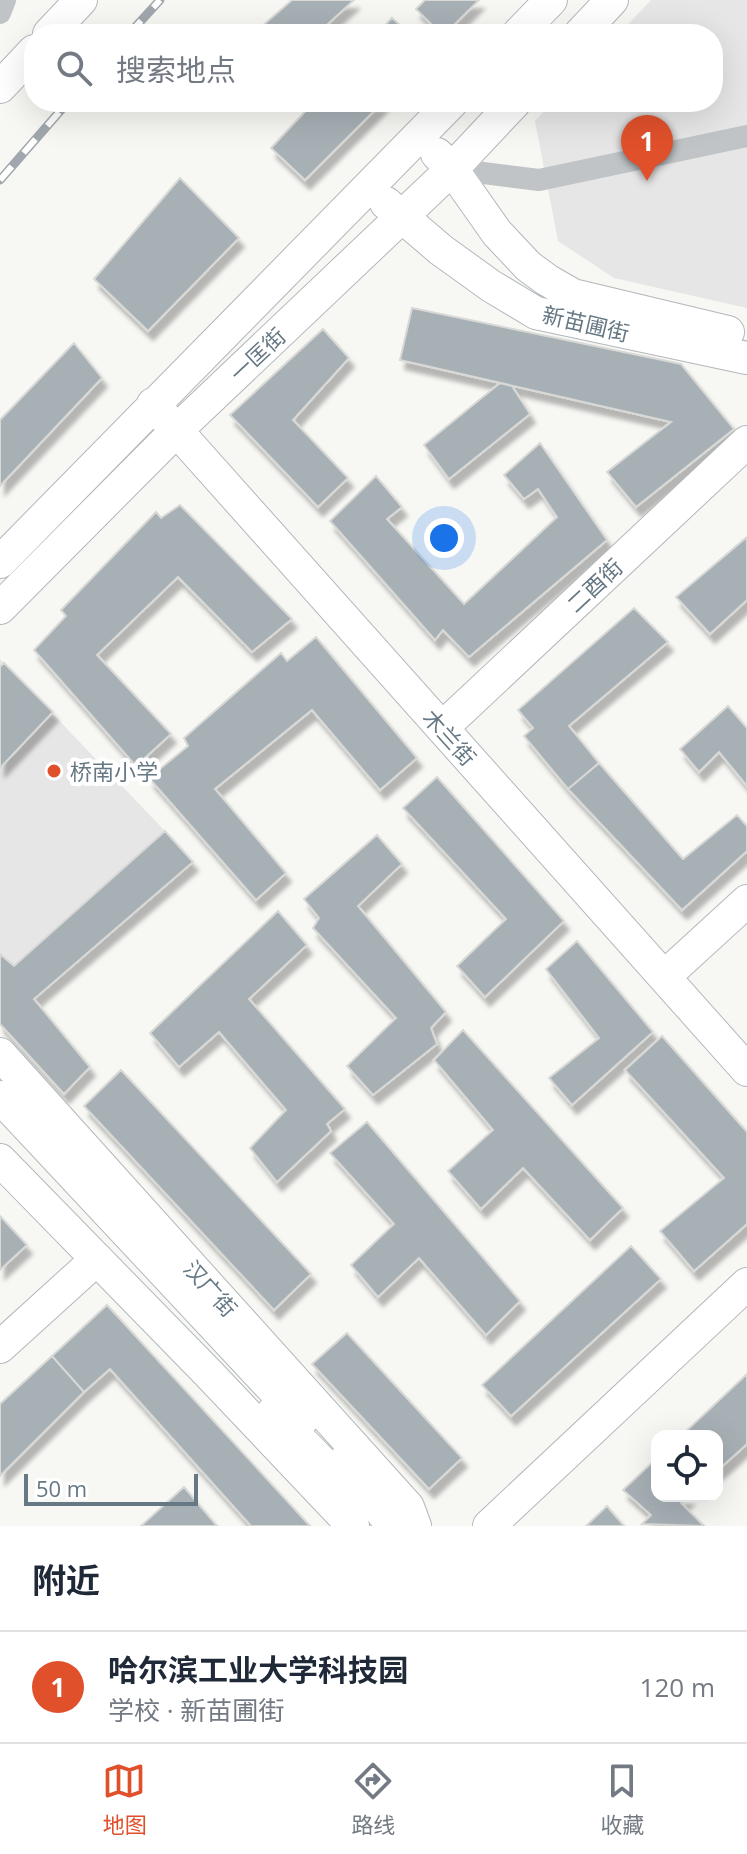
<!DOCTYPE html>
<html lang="zh">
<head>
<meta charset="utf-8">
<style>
  body { margin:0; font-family:"Open Sans","Noto Sans SC",sans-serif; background:#f6f6f7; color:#1f2937 }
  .controls { position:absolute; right:24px; bottom:24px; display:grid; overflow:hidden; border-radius:16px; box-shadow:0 8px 32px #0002 }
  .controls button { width:72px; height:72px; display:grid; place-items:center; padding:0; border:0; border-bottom:2px solid #e0e1e3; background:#fff; color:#1f2937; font:40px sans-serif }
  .scale { position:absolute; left:24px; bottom:20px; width:174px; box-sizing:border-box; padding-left:8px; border:4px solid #667884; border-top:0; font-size:22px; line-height:28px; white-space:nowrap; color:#667884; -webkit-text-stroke:6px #fff; paint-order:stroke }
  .you { position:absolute; left:444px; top:538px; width:28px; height:28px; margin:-20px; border:6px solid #fff; border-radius:50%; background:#1a73e8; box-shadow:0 0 0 12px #1a73e833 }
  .badge { display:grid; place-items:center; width:52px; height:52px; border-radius:50%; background:#e0502b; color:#fff; font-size:26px; font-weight:700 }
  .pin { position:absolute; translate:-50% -66px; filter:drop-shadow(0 2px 4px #0008) }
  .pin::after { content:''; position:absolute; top:42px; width:28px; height:24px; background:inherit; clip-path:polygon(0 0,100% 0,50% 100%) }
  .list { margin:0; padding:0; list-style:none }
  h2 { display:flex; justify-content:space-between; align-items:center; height:104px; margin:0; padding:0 32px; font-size:34px }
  h2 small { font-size:26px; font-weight:400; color:#747a83 }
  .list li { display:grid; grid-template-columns:52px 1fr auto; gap:24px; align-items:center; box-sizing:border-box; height:112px; padding:0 32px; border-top:2px solid #e0e1e3 }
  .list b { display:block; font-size:30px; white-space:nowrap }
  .list p { margin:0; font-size:26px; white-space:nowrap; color:#747a83 }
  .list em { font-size:26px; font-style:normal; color:#747a83 }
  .icon { flex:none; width:44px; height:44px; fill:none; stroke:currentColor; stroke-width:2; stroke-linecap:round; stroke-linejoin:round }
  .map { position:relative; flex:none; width:747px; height:1526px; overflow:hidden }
  .search { position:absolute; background:#fff; box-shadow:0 8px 32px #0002; left:24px; right:24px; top:24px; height:88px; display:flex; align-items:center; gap:20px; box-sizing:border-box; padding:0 28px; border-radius:32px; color:#747a83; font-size:30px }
  .sheet { height:216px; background:#fff }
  nav { display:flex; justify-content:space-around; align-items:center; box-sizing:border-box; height:112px; border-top:2px solid #e0e1e3; background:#fff; font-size:22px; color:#747a83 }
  nav a { display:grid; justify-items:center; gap:4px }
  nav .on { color:#e0502b }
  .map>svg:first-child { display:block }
  .built { fill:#e5e6e5 }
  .building { fill:#a7b0b5; stroke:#d8d8d6; stroke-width:2; filter:url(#shadow) }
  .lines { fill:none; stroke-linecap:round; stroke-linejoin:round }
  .secondary-casing { stroke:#b2b8bc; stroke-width:34 }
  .street { stroke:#c0c4c7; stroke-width:22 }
  .secondary { stroke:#fff; stroke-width:32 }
  .rail-casing { stroke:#a1a8ad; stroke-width:9 }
  .rail { stroke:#fff; stroke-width:6; stroke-dasharray:18; stroke-linecap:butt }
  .poi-dot { fill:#e0502b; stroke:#fff; stroke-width:3 }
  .labels { text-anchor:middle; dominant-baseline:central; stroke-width:8; stroke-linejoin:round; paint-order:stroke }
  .street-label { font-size:22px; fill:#667884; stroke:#fff }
  .poi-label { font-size:22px; fill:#667884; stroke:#fff; text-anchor:start }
</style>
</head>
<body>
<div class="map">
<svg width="747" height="1526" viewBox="0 0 747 1526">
  <defs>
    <filter id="shadow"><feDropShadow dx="5" dy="9" stdDeviation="2" flood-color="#0004"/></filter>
  </defs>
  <rect width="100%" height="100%" fill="#f7f7f4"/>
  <path class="built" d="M651,0H747V308L614,278L558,241L535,121L553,102H713V34H619Z
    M0,659L165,831L14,966L0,954Z"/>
  <path class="building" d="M292,0H354L317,34H253Z
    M425,0H479L445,34H441L416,9Z
    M392,18L410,34H377Z
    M314,102H383L305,180L271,148Z
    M180,178L239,238L148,331L94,279Z
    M412,308L681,364L734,429L636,507L607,472L671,422L400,360Z
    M323,329L349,358L293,420L348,478L318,507L230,415Z
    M74,343L102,378L0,486V420Z
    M500,383L512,386L530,414L449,479L424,445Z
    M540,443L607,540L469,657L443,630L435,640L330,521L376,476L402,507L387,519L464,604L557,517L538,489L524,499L504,475Z
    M180,505L292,619L252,652L178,577L97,655L171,734L136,766L34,650L66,616L61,610L156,512L161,518Z
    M747,537V600L710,634L676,597Z
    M634,608L668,642L569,726L599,763L568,789L524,736L533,728L518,710Z
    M316,637L417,758L380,790L312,710L215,789L286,873L256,900L149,778L188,746L184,738L281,653L287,661Z
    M4,663L53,712L0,768V667Z
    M728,706L747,728V786L719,752L699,772L680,749Z
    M599,763L683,859L737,815L747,826V851L682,910L568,789Z
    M437,777L564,921L485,997L457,966L506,919L403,808Z
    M165,831L193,862L34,999L90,1067L64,1094L0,1024V954L14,966Z
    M377,835L402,864L358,906L446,1012L431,1028L437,1044L373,1095L347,1066L396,1018L313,928L319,918L304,899Z
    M278,911L307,945L249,999L345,1109L327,1124L331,1131L277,1182L250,1148L286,1110L219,1032L179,1067L150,1033Z
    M577,941L653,1032L572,1105L549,1078L599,1038L546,969Z
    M463,1030L623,1208L590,1240L523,1168L481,1209L448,1171L493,1130L434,1060Z
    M662,1036L747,1132V1224L694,1271L660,1231L724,1178L625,1070Z
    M121,1070L311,1274L274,1310L84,1106Z
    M367,1122L520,1301L486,1335L419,1258L378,1297L351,1265L394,1224L330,1153Z
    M0,1216L27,1245L0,1270Z
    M631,1246L661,1279L511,1416L482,1385Z
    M107,1305L310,1526H251L110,1369L84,1392L52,1356Z
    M347,1333L462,1458L429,1489L312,1364Z
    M52,1356L84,1392L0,1476V1404Z
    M747,1374V1444L717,1471V1436H681Z
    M657,1458V1496H689L681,1503L704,1526L642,1524L651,1515L623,1490Z
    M184,1487L217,1526H141Z
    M607,1506L624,1526H586Z"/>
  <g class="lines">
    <defs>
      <path id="secondary" d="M49,34L81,0
        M518,34L551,0
        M580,34L612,0
        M0,87L34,51
        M437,154L452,169L497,233L528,266L547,280L573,295L728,332
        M386,203L441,250L491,286L536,313L747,358
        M153,404L747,1070
        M0,562L452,102
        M0,608L177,430L452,169L515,102
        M442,728L747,442
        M664,977L747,901
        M0,1054L408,1507L415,1526
        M0,1097L302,1420
        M0,1160L210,1375L353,1526
        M0,1347L97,1259
        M273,1412L350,1491
        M342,1463L393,1526
        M489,1526L747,1284"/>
    </defs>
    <use href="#secondary" class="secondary-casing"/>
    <path class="street" d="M0,13L5,0
      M452,169L539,180L747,136"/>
    <use href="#secondary" class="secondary"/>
    <defs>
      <path id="rail" d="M129,34L160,0
        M0,180L68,102"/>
    </defs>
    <use href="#rail" class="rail-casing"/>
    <use href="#rail" class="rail"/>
  </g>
  <circle class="poi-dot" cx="54" cy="771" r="8"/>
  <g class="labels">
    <g class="street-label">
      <text transform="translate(586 323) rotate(13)">新苗圃街</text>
      <text transform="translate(257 354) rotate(-43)">一匡街</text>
      <text transform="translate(594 585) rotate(-43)">二酉街</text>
      <text transform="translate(450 737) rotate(48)">木兰街</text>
      <text transform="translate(211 1288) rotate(48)">汉广街</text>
    </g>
    <g class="poi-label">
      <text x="70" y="771">桥南小学</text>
    </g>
  </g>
</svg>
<div class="controls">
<button><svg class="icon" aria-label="locate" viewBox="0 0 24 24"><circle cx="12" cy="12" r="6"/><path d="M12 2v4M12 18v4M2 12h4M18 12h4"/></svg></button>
</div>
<div class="scale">50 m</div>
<div class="you"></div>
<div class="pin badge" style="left:647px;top:181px">1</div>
<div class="search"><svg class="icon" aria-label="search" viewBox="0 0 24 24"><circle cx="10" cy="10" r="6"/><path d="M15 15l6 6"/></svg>搜索地点</div>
</div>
<section class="sheet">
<h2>附近<small></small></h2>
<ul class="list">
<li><span class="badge">1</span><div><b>哈尔滨工业大学科技园</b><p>学校 · 新苗圃街</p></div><em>120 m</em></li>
</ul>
</section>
<nav>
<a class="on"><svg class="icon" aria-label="map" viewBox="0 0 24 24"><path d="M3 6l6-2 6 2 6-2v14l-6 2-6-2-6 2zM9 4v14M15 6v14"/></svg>地图</a>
<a><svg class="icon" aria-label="directions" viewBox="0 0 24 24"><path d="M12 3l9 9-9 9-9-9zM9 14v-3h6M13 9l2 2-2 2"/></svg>路线</a>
<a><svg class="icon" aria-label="saved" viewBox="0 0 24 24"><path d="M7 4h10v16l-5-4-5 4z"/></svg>收藏</a>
</nav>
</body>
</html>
